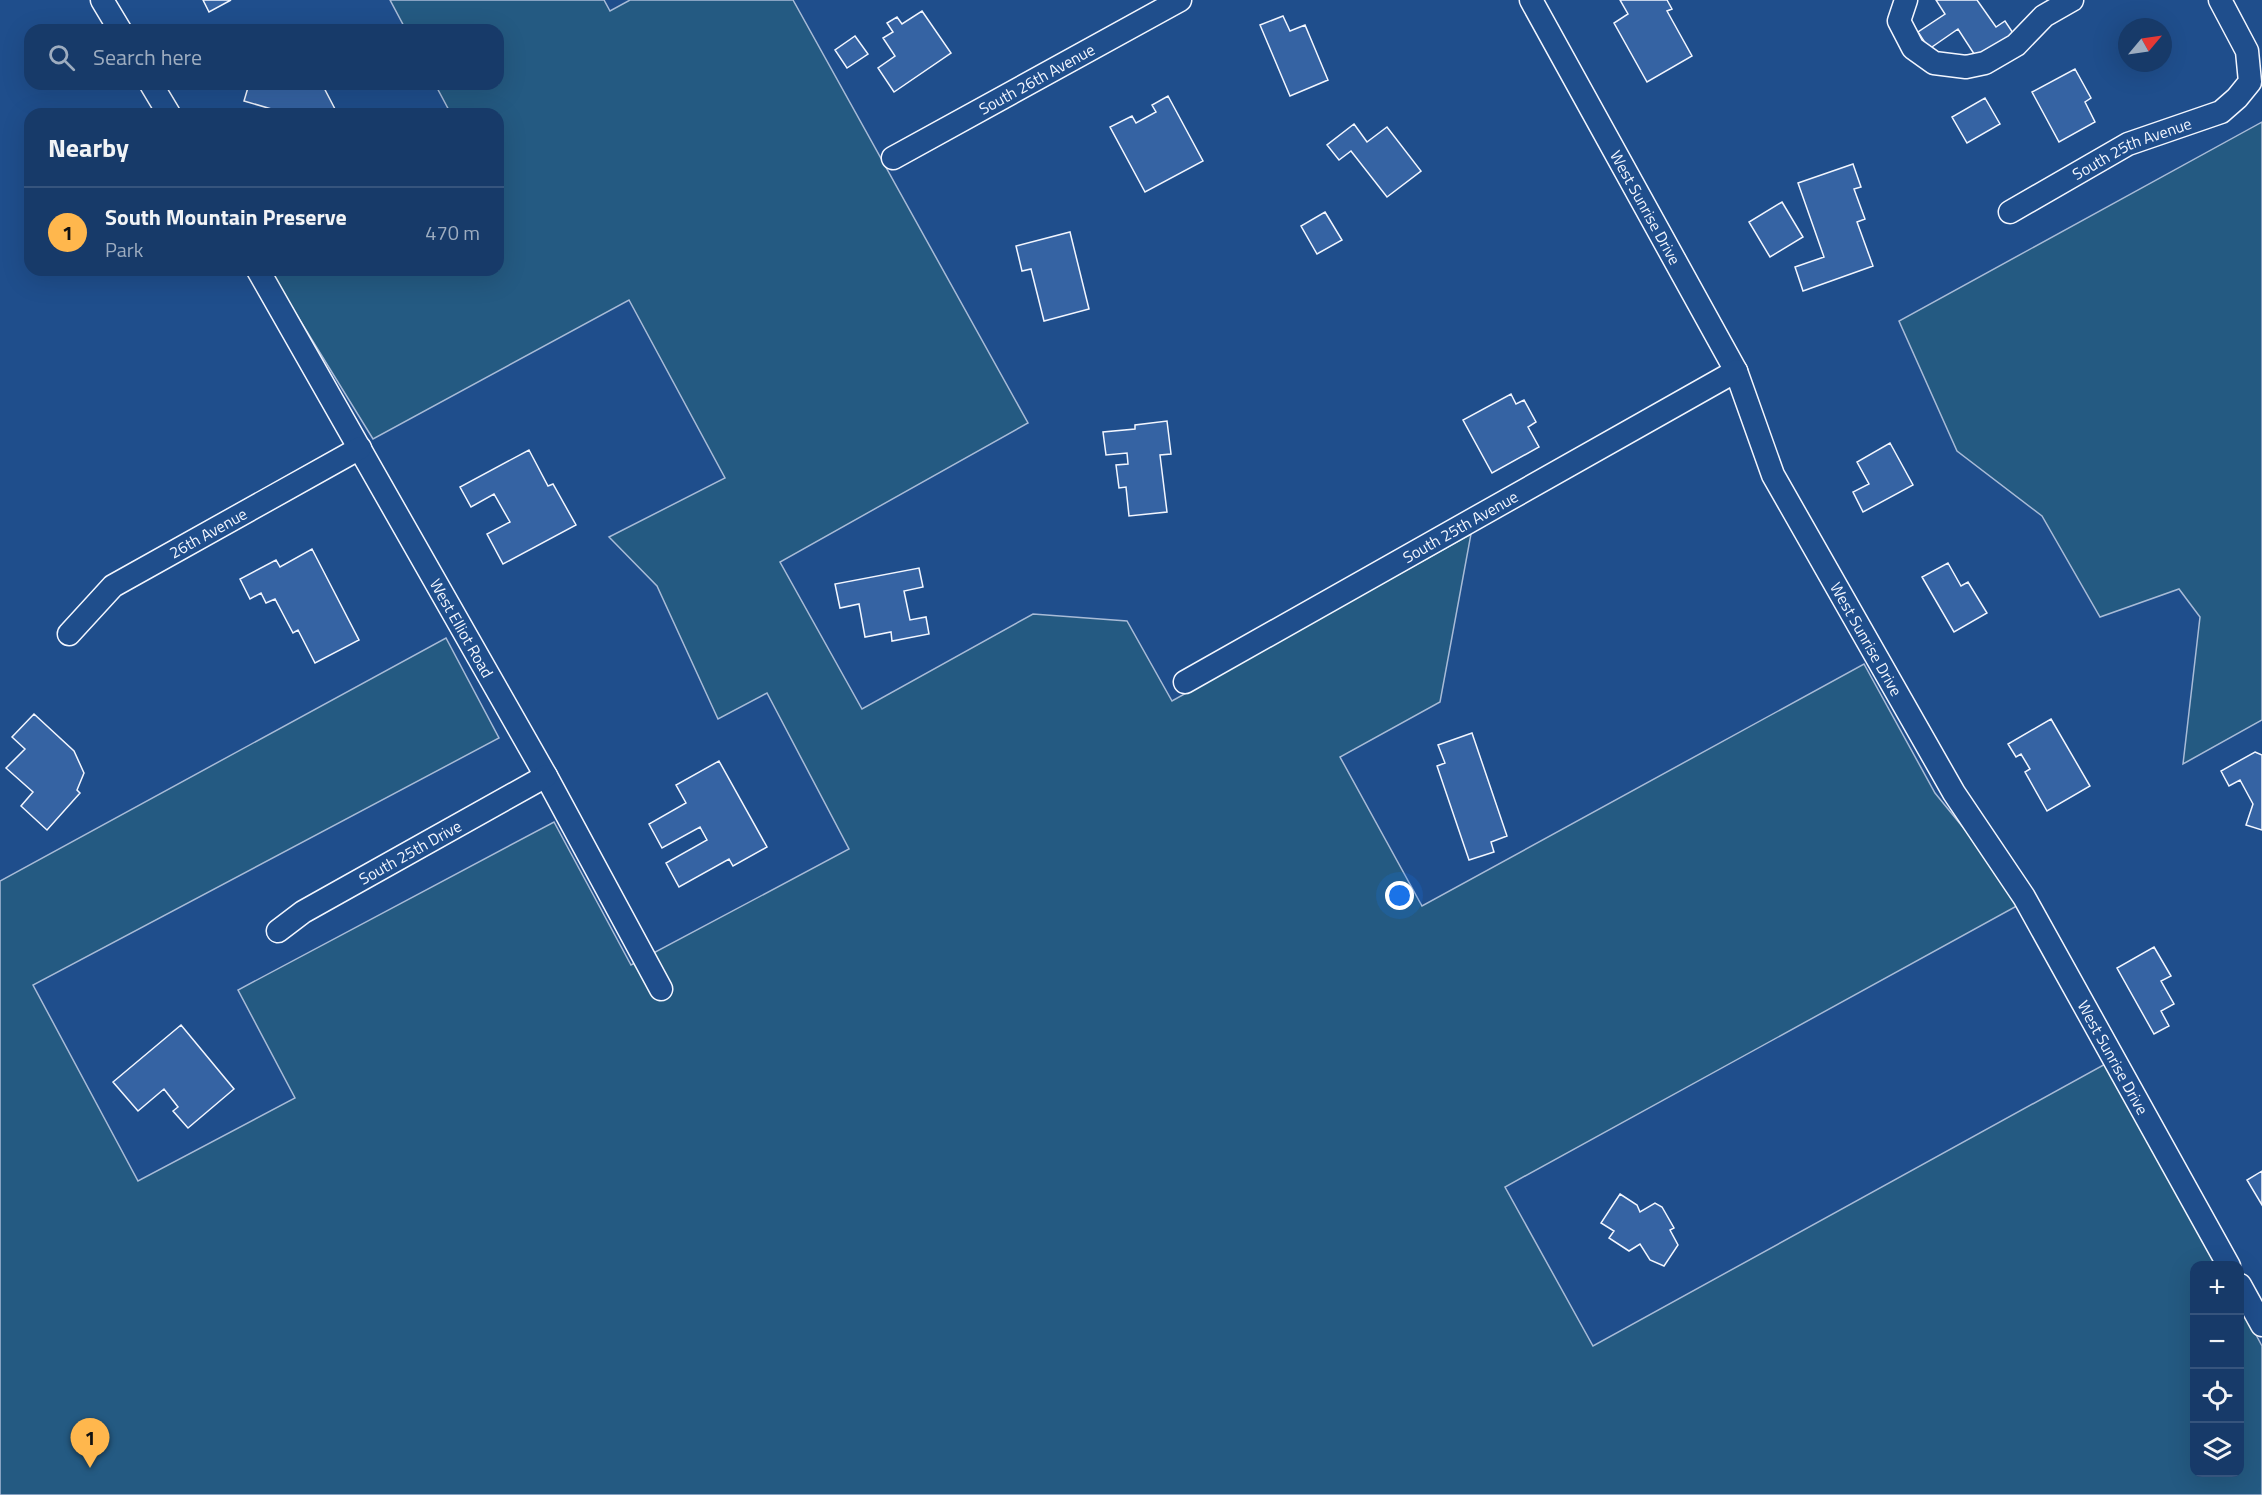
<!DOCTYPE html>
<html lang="en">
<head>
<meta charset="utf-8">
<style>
  body { margin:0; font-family:"Titillium Web",sans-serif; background:#20416f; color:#f1f3f6 }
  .controls { position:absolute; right:18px; bottom:18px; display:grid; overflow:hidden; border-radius:12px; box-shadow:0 6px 24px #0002 }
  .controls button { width:54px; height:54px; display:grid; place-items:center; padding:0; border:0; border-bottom:2px solid #36547d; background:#173a69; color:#f1f3f6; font:30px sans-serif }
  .compass { position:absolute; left:2118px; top:18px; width:54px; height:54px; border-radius:50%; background:#173a69; box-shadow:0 6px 24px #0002; rotate:61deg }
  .you { position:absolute; left:1400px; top:896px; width:21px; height:21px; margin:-15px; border:4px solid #fff; border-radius:50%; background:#1a73e8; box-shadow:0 0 0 9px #1a73e833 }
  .badge { display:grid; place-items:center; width:39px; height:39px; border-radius:50%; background:#ffb74d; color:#111; font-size:20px; font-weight:700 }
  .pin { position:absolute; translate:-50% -50px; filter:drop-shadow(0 2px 3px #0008) }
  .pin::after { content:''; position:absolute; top:32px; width:21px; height:18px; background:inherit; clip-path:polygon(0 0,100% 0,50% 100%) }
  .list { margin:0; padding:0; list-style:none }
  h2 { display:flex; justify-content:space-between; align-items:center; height:78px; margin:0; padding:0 24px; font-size:26px }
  h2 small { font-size:20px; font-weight:400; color:#9eadc0 }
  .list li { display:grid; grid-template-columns:39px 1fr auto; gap:18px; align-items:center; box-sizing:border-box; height:90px; padding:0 24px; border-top:2px solid #36547d }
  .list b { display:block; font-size:22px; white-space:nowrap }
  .list p { margin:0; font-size:20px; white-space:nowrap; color:#9eadc0 }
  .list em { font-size:20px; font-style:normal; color:#9eadc0 }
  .icon { flex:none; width:33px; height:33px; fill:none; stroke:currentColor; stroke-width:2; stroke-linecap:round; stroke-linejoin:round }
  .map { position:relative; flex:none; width:2262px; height:1495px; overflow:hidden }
  .search { position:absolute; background:#173a69; box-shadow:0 6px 24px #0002; left:24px; top:24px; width:480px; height:66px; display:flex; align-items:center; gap:15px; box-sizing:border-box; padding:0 21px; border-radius:18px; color:#9eadc0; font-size:22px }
  .panel { position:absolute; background:#173a69; box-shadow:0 6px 24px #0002; left:24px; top:108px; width:480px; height:168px; border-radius:18px }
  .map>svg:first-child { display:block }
  .green { fill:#245a82; stroke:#a8bbd7; stroke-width:1.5 }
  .building { fill:#3563a3; stroke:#f2f6ff; stroke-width:1.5 }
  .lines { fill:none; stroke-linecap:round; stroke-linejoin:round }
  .minor-casing { stroke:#f2f6ff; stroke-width:25 }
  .minor { stroke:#1f4e8c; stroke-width:22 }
  .labels { text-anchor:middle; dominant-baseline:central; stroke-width:4.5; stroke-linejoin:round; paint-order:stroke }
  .street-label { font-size:16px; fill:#f2f6ff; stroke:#1f4e8c }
</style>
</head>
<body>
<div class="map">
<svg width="2262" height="1495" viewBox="0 0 2262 1495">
  <rect width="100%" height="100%" fill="#1f4e8c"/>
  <path class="green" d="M390,0H604L610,11L630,0H793L1028,423L780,562L862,709L1033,614L1127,621L1172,701L1471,534L1440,702L1340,757L1422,906L1864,664L1935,793L2024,902L1505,1187L1593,1346L2107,1063L2218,1265L2194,1266V1472H2240V1305L2262,1346V1495H0V881L446,638L499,738L33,985L138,1181L295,1098L238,990L554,822L631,965L849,849L767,693L718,719L657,586L609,537L725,478L629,300L373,439L269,270H498V114H451L435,84H498V30H406Z
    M2262,122V720L2183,764L2200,617L2179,589L2100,617L2042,516L1957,451L1899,321Z"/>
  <path class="building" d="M203,0H231L209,12Z
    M1620,0H1667L1672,9L1667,11L1692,56L1647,82L1614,23L1628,14Z
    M1936,0H1977L1996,27L2005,21L2015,36L1978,60L1958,29L1929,49L1918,32L1945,14Z
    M922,11L951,53L894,92L878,68L895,56L883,38L893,32L887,23L897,17L902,24Z
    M1283,16L1290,31L1305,25L1328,80L1290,96L1260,25Z
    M855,36L868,54L847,68L835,50Z
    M2075,69L2091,98L2085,102L2095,122L2059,142L2032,92Z
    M249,84L275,86L279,84H322L335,109L328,114L274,113L275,110L244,101Z
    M1168,96L1203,161L1145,192L1110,127L1132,116L1136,123L1156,112L1152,105Z
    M1985,98L2000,124L1967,143L1952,117Z
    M1354,124L1367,142L1387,127L1421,171L1387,197L1351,151L1339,160L1327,145Z
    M1853,164L1861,187L1854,189L1865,219L1857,222L1873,266L1803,291L1795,267L1824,257L1798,183Z
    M1782,202L1803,237L1770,257L1749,222Z
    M1325,212L1342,240L1317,254L1301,226Z
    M1070,232L1089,309L1044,321L1031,269L1022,271L1016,246Z
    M1511,394L1516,404L1524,400L1536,422L1528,427L1539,447L1492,473L1463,420Z
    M1167,421L1171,454L1160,455L1167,512L1129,516L1126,487L1119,488L1116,465L1128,464L1127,453L1106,455L1103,432L1135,429V425Z
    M1890,443L1913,485L1863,512L1853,492L1869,484L1857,462Z
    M529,450L548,486L553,484L576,525L503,564L487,534L510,522L494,494L471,507L460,487Z
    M312,549L359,640L315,663L298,630L293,633L275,599L266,603L261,593L250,599L240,579L276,560L280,567Z
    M1948,563L1961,586L1968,582L1987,613L1954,632L1922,577Z
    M919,568L923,587L904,591L910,620L926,617L929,634L892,641L891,632L865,637L859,604L840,608L835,584Z
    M34,714L74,751L84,773L77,790L80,793L47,830L21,806L33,792L6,768L25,749L12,737Z
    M2051,719L2090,786L2047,811L2025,772L2030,769L2021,754L2016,757L2008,744Z
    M1472,733L1507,836L1491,842L1494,852L1469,860L1437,766L1445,763L1438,745Z
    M2255,752L2262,755V830L2246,825L2253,804L2240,780L2229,786L2221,771Z
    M719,761L767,847L733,866L729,859L679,887L666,863L707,840L700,827L662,848L649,824L686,803L676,785Z
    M2154,947L2171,976L2161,981L2174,1004L2161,1011L2169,1026L2154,1034L2117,968Z
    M181,1025L234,1089L188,1128L173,1111L178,1107L164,1089L138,1111L113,1082Z
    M2262,1171V1205L2247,1180Z
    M1620,1194L1637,1205L1640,1212L1655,1203L1662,1207L1674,1228L1670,1230L1678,1245L1664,1266L1650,1260L1640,1244L1629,1251L1609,1238L1614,1231L1601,1223Z"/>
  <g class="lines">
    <defs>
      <g id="minor">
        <path d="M102,0L120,30"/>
        <path id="s1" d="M1531,0L1736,371L1773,475L1954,793L2024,897L2229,1266"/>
        <path d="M1906,0L1899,21L1913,48L1934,63L1966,67L1985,63L2016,45L2044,16L2072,0"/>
        <path d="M151,84L169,114"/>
        <path id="s2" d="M893,158L1180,0"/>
        <path id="s3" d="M2010,212L2128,144L2221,112L2237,98L2250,82L2247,51L2220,0"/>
        <path id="s4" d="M258,270L546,776L661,989"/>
        <path id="s5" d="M69,634L113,586L360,448"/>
        <path id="s6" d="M1185,682L1736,371"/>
        <path id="s7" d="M278,931L303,912L546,776"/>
        <path d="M2240,1285L2262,1325"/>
      </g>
    </defs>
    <use href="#minor" class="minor-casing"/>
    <use href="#minor" class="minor"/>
  </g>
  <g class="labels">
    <g class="street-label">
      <text stroke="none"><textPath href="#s2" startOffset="164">South 26th Avenue</textPath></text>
      <text stroke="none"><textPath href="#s3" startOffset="138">South 25th Avenue</textPath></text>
      <text stroke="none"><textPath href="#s1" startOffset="237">West Sunrise Drive</textPath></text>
      <text stroke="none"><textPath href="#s6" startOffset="316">South 25th Avenue</textPath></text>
      <text stroke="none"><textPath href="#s5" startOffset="174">26th Avenue</textPath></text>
      <text stroke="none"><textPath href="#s4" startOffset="412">West Elliot Road</textPath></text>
      <text stroke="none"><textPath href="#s1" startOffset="723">West Sunrise Drive</textPath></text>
      <text stroke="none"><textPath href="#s7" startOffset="154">South 25th Drive</textPath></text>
      <text stroke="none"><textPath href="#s1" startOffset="1209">West Sunrise Drive</textPath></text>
    </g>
  </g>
</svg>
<div class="controls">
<button>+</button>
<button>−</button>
<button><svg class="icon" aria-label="locate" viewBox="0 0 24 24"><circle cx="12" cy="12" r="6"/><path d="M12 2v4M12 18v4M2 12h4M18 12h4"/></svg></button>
<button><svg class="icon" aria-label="layers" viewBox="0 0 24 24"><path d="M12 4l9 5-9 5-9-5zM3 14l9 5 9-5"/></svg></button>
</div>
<svg class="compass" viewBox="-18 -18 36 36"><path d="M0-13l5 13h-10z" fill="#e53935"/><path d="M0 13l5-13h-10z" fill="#9eadc0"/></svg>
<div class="you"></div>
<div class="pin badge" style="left:90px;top:1468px">1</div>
<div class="search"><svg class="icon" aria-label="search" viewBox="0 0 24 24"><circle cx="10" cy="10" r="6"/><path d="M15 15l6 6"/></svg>Search here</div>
<section class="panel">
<h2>Nearby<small></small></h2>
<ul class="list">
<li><span class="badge">1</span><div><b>South Mountain Preserve</b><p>Park</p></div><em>470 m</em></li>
</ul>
</section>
</div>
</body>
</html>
